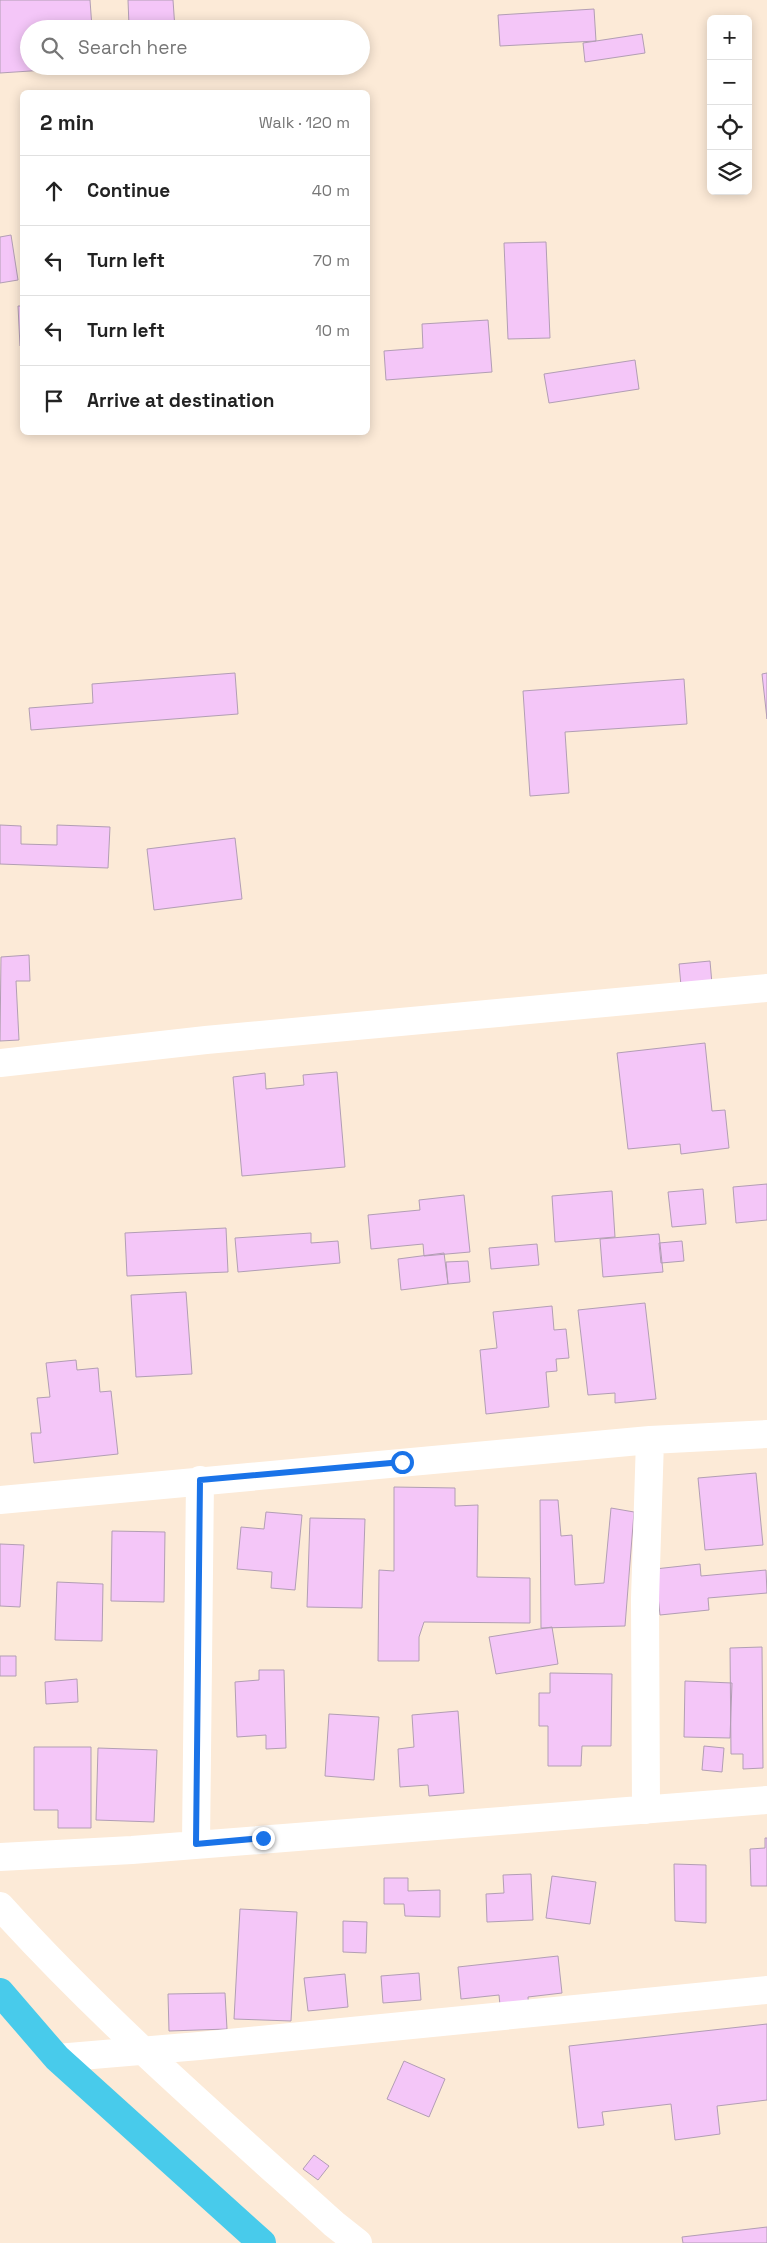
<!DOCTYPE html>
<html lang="en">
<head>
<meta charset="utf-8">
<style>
  body { margin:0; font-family:"Space Grotesk",sans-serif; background:#f2f2f2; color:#222 }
  .controls { position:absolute; right:15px; top:15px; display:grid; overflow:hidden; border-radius:8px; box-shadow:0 2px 12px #0003 }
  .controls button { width:45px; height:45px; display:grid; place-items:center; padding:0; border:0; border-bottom:1px solid #e0e0e0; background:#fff; color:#222; font:25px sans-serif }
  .stop { position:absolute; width:15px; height:15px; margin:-11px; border:4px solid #1a73e8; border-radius:50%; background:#fff }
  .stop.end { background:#1a73e8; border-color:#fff; box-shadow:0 1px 5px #0008 }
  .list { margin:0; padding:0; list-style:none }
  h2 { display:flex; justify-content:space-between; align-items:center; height:65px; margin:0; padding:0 20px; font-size:21px }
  h2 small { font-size:16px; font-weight:400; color:#767676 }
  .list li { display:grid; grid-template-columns:32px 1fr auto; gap:15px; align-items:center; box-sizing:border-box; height:70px; padding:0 20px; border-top:1px solid #e0e0e0 }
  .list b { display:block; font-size:19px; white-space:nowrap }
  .list em { font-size:16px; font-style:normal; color:#767676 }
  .icon { flex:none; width:28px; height:28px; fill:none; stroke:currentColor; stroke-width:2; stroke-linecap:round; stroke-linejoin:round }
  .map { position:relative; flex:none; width:767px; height:2243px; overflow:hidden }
  .search { position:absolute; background:#fff; box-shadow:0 2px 12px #0003; left:20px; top:20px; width:350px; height:55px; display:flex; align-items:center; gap:12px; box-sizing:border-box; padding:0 18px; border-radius:28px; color:#767676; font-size:19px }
  .panel { position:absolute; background:#fff; box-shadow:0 2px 12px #0003; left:20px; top:90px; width:350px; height:345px; border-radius:8px }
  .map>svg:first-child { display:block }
  .building { fill:#f4c6f8; stroke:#b29eb4 }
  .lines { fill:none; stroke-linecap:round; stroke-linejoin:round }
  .minor { stroke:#fff; stroke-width:28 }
  .trunk { stroke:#48cbeb; stroke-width:28 }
  .route { stroke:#1a73e8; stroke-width:6 }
</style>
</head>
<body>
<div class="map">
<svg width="767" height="2243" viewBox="0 0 767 2243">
  <rect width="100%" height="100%" fill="#fcead7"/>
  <path class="building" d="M0,0H90L92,28L129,26L128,0H173L175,29H29V66H106L0,73Z
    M594,9L596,41L500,46L498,15Z
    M642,34L645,53L585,62L583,43Z
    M11,235L18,280L0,283V237Z
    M546,242L550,338L508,339L504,243Z
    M18,306H22V346H20Z
    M488,320L492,372L386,380L384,351L423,348L422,324Z
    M635,360L639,389L549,403L544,374Z
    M235,673L238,714L31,730L29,708L93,703L92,684Z
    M767,673V719L762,674Z
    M684,679L687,724L565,732L569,793L530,796L523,691Z
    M0,825L21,826V844L57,845V825L110,827L108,868L0,864Z
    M235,838L242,899L154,910L147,849Z
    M29,955L30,981H16L19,1040L0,1041L1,957Z
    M710,961L712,984L681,986L679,964Z
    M705,1043L712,1111L725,1110L729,1148L681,1154L680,1144L628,1149L617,1053Z
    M337,1072L345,1167L242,1176L233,1077L265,1073L266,1089L304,1085L303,1075Z
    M767,1184V1220L736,1223L733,1187Z
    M703,1189L706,1224L672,1227L668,1192Z
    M612,1191L615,1237L555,1242L552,1196Z
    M464,1195L470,1252L424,1256L423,1244L371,1249L368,1215L420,1210L419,1200Z
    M226,1228L228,1272L127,1276L125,1233Z
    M311,1233V1243L338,1241L340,1263L238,1272L235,1238Z
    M659,1234L663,1272L603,1277L600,1239Z
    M682,1241L684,1261L661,1263L659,1243Z
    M537,1244L539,1265L491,1269L489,1248Z
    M444,1253L448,1284L401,1290L398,1259Z
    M468,1261L470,1282L448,1284L446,1262Z
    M186,1292L192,1374L136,1377L131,1295Z
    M645,1303L656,1399L615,1403V1393L588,1395L578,1310Z
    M552,1306L554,1330L566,1329L569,1358L556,1359L557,1371L546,1372L549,1407L486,1414L480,1350L497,1348L493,1312Z
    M76,1360L77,1370L98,1368L100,1392L111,1391L118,1454L34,1463L31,1433H41L37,1398L50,1397L46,1363Z
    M756,1473L763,1545L705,1550L698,1478Z
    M394,1487L455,1488V1506L478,1505L477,1577L530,1578V1623L424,1622L419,1637V1661H378L379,1570L394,1571Z
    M540,1500H558L561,1536L572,1535L575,1585L604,1583L611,1508L634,1512L625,1626L541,1628Z
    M266,1512L302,1515L295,1590L271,1588L272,1572L237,1569L241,1527L264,1529Z
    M310,1518L365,1519L362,1608L307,1607Z
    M112,1531L165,1532L164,1602L111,1601Z
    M0,1544L24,1545L20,1607L0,1606Z
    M700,1564L701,1576L766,1570L767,1593L708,1598L709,1610L660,1615L655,1569Z
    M57,1582L103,1584L102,1641L55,1640Z
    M552,1627L558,1664L496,1674L489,1637Z
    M762,1647L763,1768L743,1769V1754H731L730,1648Z
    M0,1656H16V1676H0Z
    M259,1670H284L286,1748L266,1749V1735L237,1737L235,1682L259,1680Z
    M550,1673L612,1674L611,1746H582L581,1766H548V1726H539V1693H550Z
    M77,1679L78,1702L46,1704L45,1682Z
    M685,1681L732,1683L730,1738L684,1737Z
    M458,1711L464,1793L429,1796L428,1785L400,1787L398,1749L414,1747L412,1715Z
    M329,1714L379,1717L374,1780L325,1776Z
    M704,1746L724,1748L722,1772L702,1770Z
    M34,1747H91V1828H58V1810H34Z
    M98,1748L157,1750L154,1822L96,1820Z
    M765,1838H767V1886H751L750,1849L765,1848Z
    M674,1864L706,1865V1923L675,1921Z
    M531,1874L533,1920L487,1922L486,1894L504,1893L503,1875Z
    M552,1876L596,1882L590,1924L546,1918Z
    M384,1878H408V1891L440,1890V1917L405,1916L404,1904H384Z
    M240,1909L297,1912L291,2021L234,2019Z
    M343,1921L367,1922L366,1953L343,1952Z
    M558,1956L562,1993L528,1997L529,2013L501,2015L499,1995L461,1999L458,1967Z
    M419,1973L421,2000L383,2003L381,1976Z
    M345,1974L348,2007L308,2011L304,1978Z
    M225,1993L227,2029L169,2031L168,1994Z
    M767,2024V2100L717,2106L720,2134L675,2140L671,2104L602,2112L604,2125L578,2128L569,2046Z
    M404,2061L445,2079L429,2117L387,2099Z
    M314,2155L329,2166L318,2180L303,2169Z
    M767,2227V2243H683L682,2237Z"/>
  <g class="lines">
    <path class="minor" d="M0,1063L206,1040L767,988
      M0,1500L650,1440L767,1434
      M646,1810L645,1599L650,1440
      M196,1844L200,1480
      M0,1857L132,1850L767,1800
      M0,1906C103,2020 220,2121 334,2224L358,2243
      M57,2058L199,2046L767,1990"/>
    <path class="trunk" d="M0,1992L57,2058L262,2243"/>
  </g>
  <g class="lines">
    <path class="route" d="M263,1838L196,1844L200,1480L402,1462"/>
  </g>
</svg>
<div class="controls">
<button>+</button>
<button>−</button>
<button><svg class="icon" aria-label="locate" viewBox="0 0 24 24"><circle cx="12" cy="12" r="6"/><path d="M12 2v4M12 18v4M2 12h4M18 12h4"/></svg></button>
<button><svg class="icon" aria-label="layers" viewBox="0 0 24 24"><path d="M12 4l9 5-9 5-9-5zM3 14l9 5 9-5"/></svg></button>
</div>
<div class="stop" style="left:402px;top:1462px"></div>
<div class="stop end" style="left:263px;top:1838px"></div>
<div class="search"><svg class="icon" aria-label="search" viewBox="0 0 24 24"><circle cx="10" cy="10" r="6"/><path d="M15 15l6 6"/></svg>Search here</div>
<section class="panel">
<h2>2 min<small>Walk · 120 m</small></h2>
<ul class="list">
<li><svg class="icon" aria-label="ahead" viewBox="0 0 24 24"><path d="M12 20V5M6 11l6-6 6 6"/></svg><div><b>Continue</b></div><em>40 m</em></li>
<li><svg class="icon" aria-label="left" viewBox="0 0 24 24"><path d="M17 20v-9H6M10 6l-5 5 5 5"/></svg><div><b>Turn left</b></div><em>70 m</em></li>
<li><svg class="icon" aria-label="left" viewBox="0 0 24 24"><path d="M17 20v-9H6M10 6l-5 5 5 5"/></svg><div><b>Turn left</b></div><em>10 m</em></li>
<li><svg class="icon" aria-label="arrive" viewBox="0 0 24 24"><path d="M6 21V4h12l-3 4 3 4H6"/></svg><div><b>Arrive at destination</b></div></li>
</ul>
</section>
</div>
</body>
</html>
